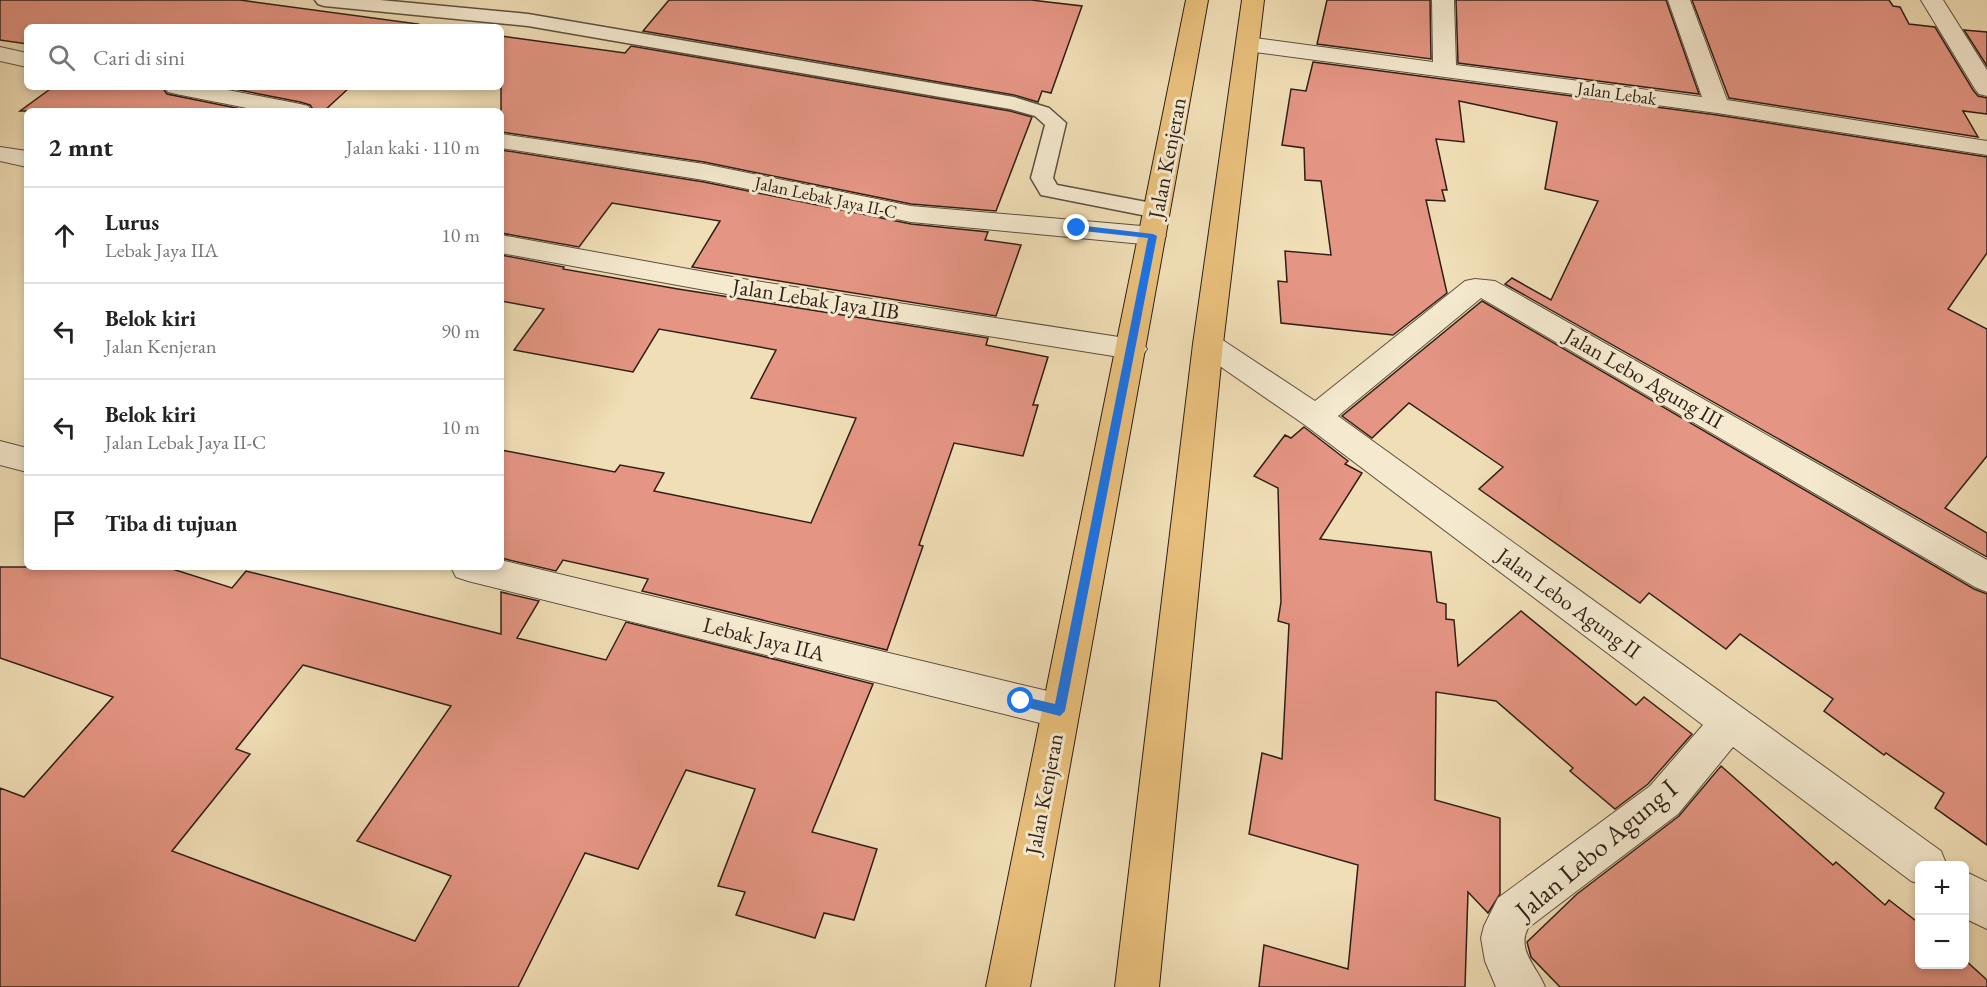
<!DOCTYPE html>
<html lang="id">
<head>
<meta charset="utf-8">
<style>
  body { margin:0; font-family:"EB Garamond",serif; background:#f2f2f2; color:#222 }
  .controls { position:absolute; right:18px; bottom:18px; display:grid; overflow:hidden; border-radius:9px; box-shadow:0 3px 9px #0003 }
  .controls button { width:54px; height:54px; display:grid; place-items:center; padding:0; border:0; border-bottom:2px solid #e0e0e0; background:#fff; color:#222; font:30px sans-serif }
  .stop { position:absolute; width:18px; height:18px; margin:-14px; border:4px solid #1a73e8; border-radius:50%; background:#fff }
  .stop.end { background:#1a73e8; border-color:#fff; box-shadow:0 2px 6px #0008 }
  .list { margin:0; padding:0; list-style:none }
  h2 { display:flex; justify-content:space-between; align-items:center; height:78px; margin:0; padding:0 24px; font-size:26px }
  h2 small { font-size:20px; font-weight:400; color:#767676 }
  .list li { display:grid; grid-template-columns:39px 1fr auto; gap:18px; align-items:center; box-sizing:border-box; height:96px; padding:0 24px; border-top:2px solid #e0e0e0 }
  .list b { display:block; font-size:22px; white-space:nowrap }
  .list p { margin:0; font-size:20px; white-space:nowrap; color:#767676 }
  .list em { font-size:20px; font-style:normal; color:#767676 }
  .icon { flex:none; width:33px; height:33px; fill:none; stroke:currentColor; stroke-width:2; stroke-linecap:round; stroke-linejoin:round }
  .map { position:relative; flex:none; width:1987px; height:987px; overflow:hidden }
  .search { position:absolute; background:#fff; box-shadow:0 3px 9px #0003; left:24px; top:24px; width:480px; height:66px; display:flex; align-items:center; gap:15px; box-sizing:border-box; padding:0 21px; border-radius:9px; color:#767676; font-size:22px }
  .panel { position:absolute; background:#fff; box-shadow:0 3px 9px #0003; left:24px; top:108px; width:480px; height:462px; border-radius:9px }
  .map>svg:first-child { display:block }
  .building { fill:#e49583; stroke:#2f1f16; stroke-width:1.5; fill-rule:evenodd }
  .lines { fill:none; stroke-linecap:round; stroke-linejoin:round }
  .service-casing { stroke:#5f4f3e; stroke-width:3 }
  .minor-casing { stroke:#5f4f3e; stroke-width:2 }
  .primary-casing { stroke:#2f1f16; stroke-width:2 }
  .service { fill:#f5ead0; fill-rule:evenodd }
  .minor { fill:#f5ead0; fill-rule:evenodd }
  .primary { fill:#e8bf7b; fill-rule:evenodd }
  .route { fill:#1a73e8 }
  .labels { text-anchor:middle; dominant-baseline:central; stroke-width:6; stroke-linejoin:round; paint-order:stroke }
  .far-street-label { font-size:18px; fill:#2f1f16; stroke:#f5ead0 }
  .street-label { font-size:22px; fill:#2f1f16; stroke:#f5ead0 }
  .near-street-label { font-size:27px; fill:#2f1f16; stroke:#f5ead0 }
</style>
</head>
<body>
<div class="map">
<svg width="1987" height="987" viewBox="0 0 1987 987">
  <rect width="100%" height="100%" fill="#f0deb6"/>
  <filter id="stains"><feTurbulence type="fractalNoise" baseFrequency=".00333" numOctaves="4"/><feColorMatrix values="0 0 0 0 .2 0 0 0 0 .09 0 0 0 0 .02 0 0 0 .5 -.17"/></filter>
  <radialGradient id="worn" r=".72"><stop offset=".6" stop-color="#630" stop-opacity="0"/><stop offset="1" stop-color="#630" stop-opacity=".3"/></radialGradient>
  <path class="building" d="M0,0H240L418,24L415,27H27V44L0,40Z
    M669,0H1031L1082,6L1051,93L1042,91L1038,102L1014,95L643,31Z
    M1327,0H1430L1431,59L1317,44Z
    M1456,0H1666L1699,94L1458,63Z
    M1692,0H1889L1893,6L1900,7L1909,24L1935,27L1973,90L1978,96L1987,98V114L1963,111L1978,137L1729,98Z
    M1964,30L1987,32V66Z
    M501,36L625,53L631,46L1010,111L1032,117L996,211L911,204L704,162L501,132Z
    M1313,62L1717,115L1987,157V253L1948,309L1987,329V456L1945,508L1987,533V557L1505,284L1512,278L1551,300L1598,201L1545,189L1557,122L1459,101L1464,142L1436,139L1447,190H1442L1445,201L1426,200L1447,293L1393,335L1281,323L1278,281L1287,282L1285,251L1331,255L1321,181L1305,180L1304,148L1282,145L1291,89L1306,91Z
    M53,87H162L167,94L251,111H20Z
    M224,87H350L324,111H314L310,105L300,102Z
    M501,150L704,182L911,224L988,232L985,240L1021,245L996,316L692,267L720,221L612,203L579,247L501,233Z
    M501,255L564,267L563,269L678,289L988,338L986,345L1048,357L1033,405H1038L1023,456L954,443L919,545L923,546L887,650L642,591L648,579L563,560L556,571L501,558V450L615,472L620,465L664,473L654,491L811,523L856,418L751,398L776,350L659,329L633,372L514,350L544,309L501,301Z
    M1482,301L1974,589L1987,594V845L1935,808L1944,793L1886,753L1884,755L1824,711L1833,699L1740,634L1726,649L1649,593L1640,603L1479,489L1503,467L1409,403L1372,438L1342,416Z
    M1304,427L1348,461L1345,464L1362,473L1320,539L1431,552L1437,602L1446,604V619L1454,620L1458,666L1521,611L1636,705L1644,697L1692,734L1648,784L1615,809L1570,771L1573,768L1496,701L1436,692L1435,800L1500,818V894L1488,913L1468,892L1465,987H1259L1264,945L1348,969L1358,865L1249,834L1262,753L1282,759L1289,624L1278,621L1281,602L1278,488L1254,476L1285,435L1291,438Z
    M0,567H166L232,588L246,571L501,634V592L539,601L517,638L606,660L626,622L873,684L812,832L877,849L854,920L824,913L815,938L736,915L745,892L718,886L755,789L686,770L638,869L585,853L518,987H0V788L24,797L113,697L0,658ZM303,665L451,706L357,841L451,876L415,941L172,851L250,754L236,749Z
    M1721,766L1833,865L1836,862L1885,905L1889,900L1920,924V964H1965V960L1987,980V987H1560L1531,957L1527,942L1577,894L1679,816Z"/>
  <g class="lines">
    <defs>
      <path id="service" d="M315,0H380L528,14L1014,97L1049,108L1066,123L1053,178L1057,185L1157,204L1165,206L1168,211L1165,216L1157,218L1041,195L1031,178L1045,125L1035,116L1010,109L528,26L324,6L318,4Z"/>
      <path id="minor" d="M1432,0H1454L1456,65L1702,97L1668,0H1690L1727,100L1987,141V155L1717,113L1247,51L1239,49L1236,44L1239,39L1247,37L1433,62Z
        M1921,0H1943L1987,70V96L1979,94L1975,89Z
        M0,47L27,53V67L0,61Z
        M164,87H212L300,104L308,106L312,111H263L176,94L168,92Z
        M501,134L704,164L911,206L1153,227L1162,230L1166,236L1162,242L1153,245L911,222L704,180L501,148Z
        M0,147L27,151V167L0,161Z
        M501,235L749,280L1132,339L1142,342L1147,349L1142,356L1132,359L749,298L501,253Z
        M1475,279L1495,281L1987,560V592L1975,587L1481,298L1338,416L1941,851L1947,866H1920V884L1911,881L1733,747L1678,814L1528,928C1516,950 1538,968 1545,987H1496L1485,961L1481,938L1484,926L1498,898L1650,786L1703,725L1305,425L1198,351L1193,344L1198,337L1208,334L1218,337L1315,401L1465,281Z
        M0,441L27,448V472L0,465Z
        M501,560L1060,694L1073,699L1079,711L1073,723L1060,728L468,581L456,577L451,567H501Z
        M1964,871L1987,882V929L1964,918Z"/>
      <path id="primary" d="M1186,0H1208L1030,987H986Z
        M1242,0H1264L1223,344L1159,987H1115L1193,344Z"/>
    </defs>
    <use href="#service" class="service-casing"/>
    <use href="#minor" class="minor-casing"/>
    <use href="#primary" class="primary-casing"/>
    <use href="#service" class="service"/>
    <use href="#minor" class="minor"/>
    <use href="#primary" class="primary"/>
  </g>
  <path class="route" d="M1077,225L1153,234L1157,236L1065,711L1060,716L1021,706L1015,701L1021,696L1055,704L1148,238L1074,230L1073,228Z"/>
  <g class="labels">
    <g class="far-street-label">
      <text transform="translate(1617 93) rotate(8)">Jalan Lebak</text>
      <text transform="translate(826 197) rotate(12)">Jalan Lebak Jaya II-C</text>
    </g>
    <g class="street-label">
      <text transform="translate(1167 158) rotate(-79)">Jalan Kenjeran</text>
      <text transform="translate(816 299) rotate(9)">Jalan Lebak Jaya IIB</text>
      <text transform="translate(1644 378) rotate(30)">Jalan Lebo Agung III</text>
      <text transform="translate(1569 603) rotate(36)">Jalan Lebo Agung II</text>
      <text transform="translate(764 639) rotate(14)">Lebak Jaya IIA</text>
      <text transform="translate(1044 794) rotate(-79)">Jalan Kenjeran</text>
    </g>
    <g class="near-street-label">
      <text transform="translate(1596 849) rotate(-40)">Jalan Lebo Agung I</text>
    </g>
  </g>
  <rect width="100%" height="100%" filter="url(#stains)"/>
  <rect width="100%" height="100%" fill="url(#worn)"/>
</svg>
<div class="controls">
<button>+</button>
<button>−</button>
</div>
<div class="stop" style="left:1021px;top:701px"></div>
<div class="stop end" style="left:1077px;top:228px"></div>
<div class="search"><svg class="icon" aria-label="search" viewBox="0 0 24 24"><circle cx="10" cy="10" r="6"/><path d="M15 15l6 6"/></svg>Cari di sini</div>
<section class="panel">
<h2>2 mnt<small>Jalan kaki · 110 m</small></h2>
<ul class="list">
<li><svg class="icon" aria-label="ahead" viewBox="0 0 24 24"><path d="M12 20V5M6 11l6-6 6 6"/></svg><div><b>Lurus</b><p>Lebak Jaya IIA</p></div><em>10 m</em></li>
<li><svg class="icon" aria-label="left" viewBox="0 0 24 24"><path d="M17 20v-9H6M10 6l-5 5 5 5"/></svg><div><b>Belok kiri</b><p>Jalan Kenjeran</p></div><em>90 m</em></li>
<li><svg class="icon" aria-label="left" viewBox="0 0 24 24"><path d="M17 20v-9H6M10 6l-5 5 5 5"/></svg><div><b>Belok kiri</b><p>Jalan Lebak Jaya II-C</p></div><em>10 m</em></li>
<li><svg class="icon" aria-label="arrive" viewBox="0 0 24 24"><path d="M6 21V4h12l-3 4 3 4H6"/></svg><div><b>Tiba di tujuan</b></div></li>
</ul>
</section>
</div>
</body>
</html>
